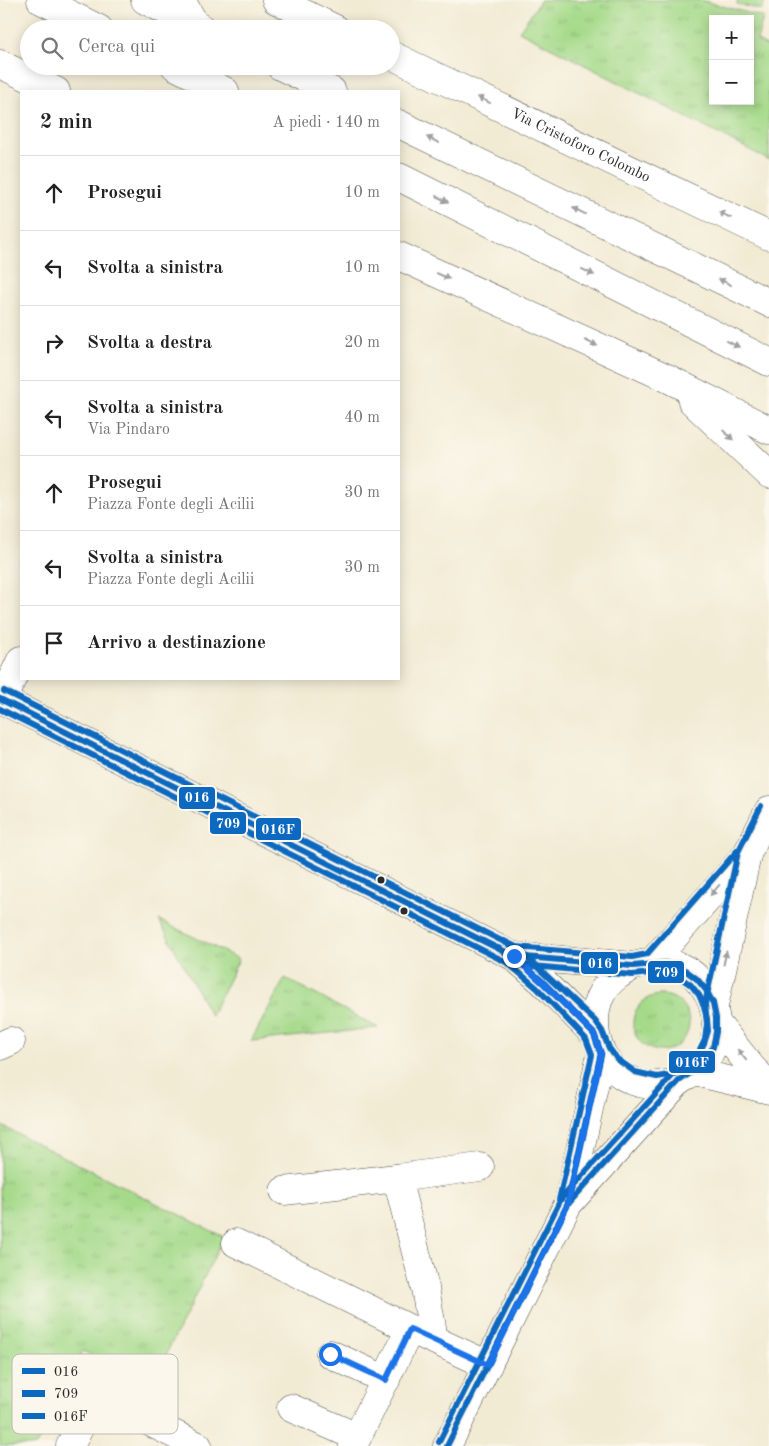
<!DOCTYPE html>
<html lang="it">
<head>
<meta charset="utf-8">
<style>
  body { margin:0; font-family:"Old Standard TT",serif; background:#f2f2f2; color:#222 }
  .controls { position:absolute; right:15px; top:15px; display:grid; overflow:hidden; border-radius:0px; box-shadow:0 2px 12px #0003 }
  .controls button { width:45px; height:45px; display:grid; place-items:center; padding:0; border:0; border-bottom:1px solid #e0e0e0; background:#fff; color:#222; font:25px sans-serif }
  .stop { position:absolute; width:15px; height:15px; margin:-11px; border:4px solid #1a73e8; border-radius:50%; background:#fff }
  .stop.end { background:#1a73e8; border-color:#fff; box-shadow:0 1px 5px #0008 }
  .list { margin:0; padding:0; list-style:none }
  h2 { display:flex; justify-content:space-between; align-items:center; height:65px; margin:0; padding:0 20px; font-size:21px }
  h2 small { font-size:16px; font-weight:400; color:#767676 }
  .list li { display:grid; grid-template-columns:32px 1fr auto; gap:15px; align-items:center; box-sizing:border-box; height:75px; padding:0 20px; border-top:1px solid #e0e0e0 }
  .list b { display:block; font-size:19px; white-space:nowrap }
  .list p { margin:0; font-size:16px; white-space:nowrap; color:#767676 }
  .list em { font-size:16px; font-style:normal; color:#767676 }
  .icon { flex:none; width:28px; height:28px; fill:none; stroke:currentColor; stroke-width:2; stroke-linecap:round; stroke-linejoin:round }
  .map { position:relative; flex:none; width:769px; height:1446px; overflow:hidden }
  .search { position:absolute; background:#fff; box-shadow:0 2px 12px #0003; left:20px; top:20px; width:380px; height:55px; display:flex; align-items:center; gap:12px; box-sizing:border-box; padding:0 18px; border-radius:28px; color:#767676; font-size:19px }
  .panel { position:absolute; background:#fff; box-shadow:0 2px 12px #0003; left:20px; top:90px; width:380px; height:590px; border-radius:0px }
  .map>svg:first-child { display:block }
  .grass { fill:url(#grass-tufts); stroke:#68825a; fill-rule:evenodd }
  .lines { fill:none; stroke-linecap:round; stroke-linejoin:round }
  .minor-casing { stroke:#494844; stroke-width:29 }
  .major-casing { stroke:#494844; stroke-width:29 }
  .minor { stroke:#fff; stroke-width:28 }
  .major { stroke:#fff; stroke-width:28 }
  .bus-1-casing { stroke:#fbf7ec; stroke-width:10 }
  .bus-2-casing { stroke:#fbf7ec; stroke-width:10 }
  .bus-3-casing { stroke:#fbf7ec; stroke-width:10 }
  .bus-1 { stroke:#0c69bf; stroke-width:6 }
  .bus-2 { stroke:#0c69bf; stroke-width:6 }
  .bus-3 { stroke:#0c69bf; stroke-width:6 }
  .oneway { fill:#a0a0a0 }
  .route { stroke:#1a73e8; stroke-width:6 }
  .bus-dot { fill:#2b2b2b; stroke:#fbf7ec; stroke-width:2 }
  .labels { text-anchor:middle; dominant-baseline:central; stroke-width:4; stroke-linejoin:round; paint-order:stroke }
  .street-label { font-size:15px; fill:#2b2b2b; stroke:#fbf7ec }
  .key { fill:#fbf7ec; stroke:#bdbab2; stroke-width:1 }
  .key-label { font-size:14px; fill:#2b2b2b }
  .line-badge { stroke:#fbf7ec; stroke-width:2 }
  .badge-label { font-size:14px; text-anchor:middle; font-weight:bold; fill:#fff }
</style>
</head>
<body>
<div class="map">
<svg width="769" height="1446" viewBox="0 0 769 1446">
  <defs>
    <pattern id="grass-tufts" width="24" height="20" patternUnits="userSpaceOnUse" patternTransform="scale(1.25)"><rect width="24" height="20" fill="#a5da8a"/><path d="M3 7l-1-3M5 7V3M7 7l1-3M15 17l-1-3M17 17v-4M19 17l1-3" fill="none" stroke="#8ebb77"/></pattern>
  </defs>
  <rect width="100%" height="100%" fill="#fbf7ec"/>
  <filter id="ink" filterUnits="userSpaceOnUse"><feTurbulence type="fractalNoise" baseFrequency=".02" numOctaves="2"/><feDisplacementMap in="SourceGraphic" scale="10" xChannelSelector="R" yChannelSelector="G"/><feConvolveMatrix kernelMatrix="1 2 1 2 8 2 1 2 1" color-interpolation-filters="sRGB"/></filter>
  <filter id="wash" filterUnits="userSpaceOnUse"><feTurbulence type="fractalNoise" baseFrequency=".0096" numOctaves="4" result="noise"/><feDisplacementMap in="SourceGraphic" scale="20" xChannelSelector="R" yChannelSelector="G"/><feGaussianBlur stdDeviation="1.12" result="paint"/><feColorMatrix in="noise" values="0 0 0 0 0 0 0 0 0 0 0 0 0 0 0 0 0 1.4 0 .05"/><feComposite in="paint" operator="in"/></filter>
  <g filter="url(#wash)">
    <rect width="100%" height="100%" fill="#f2ebd4"/>
    <path class="grass" d="M541,0H700L763,17L757,41L769,47V160L519,31ZM713,19H750V101H713Z
      M738,0H765L762,10L737,4Z
      M159,920L239,959L211,1016Z
      M285,978L378,1028L251,1041Z
      M633 1023a28 28 0 1 1 56 0a28 28 0 1 1-56 0Z
      M0,1125L224,1237L151,1385L83,1351L36,1446H0Z"/>
  </g>
  <g filter="url(#ink)">
    <g class="lines">
      <defs>
        <g id="minor">
          <path d="M181,0L196,26"/>
          <path d="M276,0L336,29"/>
          <path id="s1" d="M391,55L769,236"/>
          <path d="M0,64L56,91"/>
          <path d="M399,256L667,378L769,430"/>
          <path d="M692,401L769,474"/>
          <path d="M0,699L513,956L543,982L594,1034"/>
          <path d="M2,700L21,660"/>
          <path d="M513,956L633,966C639,965 646,963 652,962C695,960 721,997 715,1037C713,1053 701,1068 688,1076C645,1101 594,1072 595,1022C595,1013 597,1001 602,993C609,980 621,973 633,966"/>
          <path d="M652,962L747,854L769,810"/>
          <path d="M714,1006L747,855"/>
          <path d="M717,1024L752,1068L769,1085"/>
          <path d="M0,1046L11,1041"/>
          <path d="M695,1072L769,1090"/>
          <path d="M397,1178L480,1167"/>
          <path d="M284,1191L397,1178L425,1288L434,1339"/>
          <path d="M569,1203L679,1081"/>
          <path d="M236,1243L410,1329"/>
          <path d="M330,1354L386,1380"/>
          <path d="M291,1408L357,1437"/>
          <path d="M70,1446L89,1409L104,1403L123,1409L198,1446"/>
          <path d="M353,1446L410,1329L488,1365"/>
          <path d="M447,1446L568,1204L601,1054"/>
        </g>
        <path id="major" d="M41,0L99,29
          M145,0L203,29
          M175,66L225,91
          M280,66L332,91
          M399,124L769,303
          M399,177L769,362"/>
      </defs>
      <use href="#minor" class="minor-casing"/>
      <use href="#major" class="major-casing"/>
      <use href="#minor" class="minor"/>
      <use href="#major" class="major"/>
      <defs>
        <path id="bus-1" d="M0,699L513,956L633,966L666,963L685,970L697,979L706,990L713,1003L716,1018V1032L713,1047L705,1060L696,1069L679,1081L568,1204L447,1446
          M498,948L513,956L543,982L594,1034L601,1054L568,1202"/>
        <path id="bus-2" d="M0,709L510,964L632,975L661,972H669L681,978L691,985L699,995L704,1006L707,1019L708,1031L704,1043L696,1058L673,1075L561,1199L439,1442
          M494,956L508,963L537,988L586,1039L592,1055L559,1200"/>
        <path id="bus-3" d="M4,691L518,949L595,1021L602,1031L609,1048L617,1059L635,1072L657,1077L669,1075L680,1072L695,1060L705,1040L707,1024L705,1004L738,852L761,806
          M504,941L516,947L632,957L647,954L737,851"/>
      </defs>
      <use href="#bus-1" class="bus-1-casing"/>
      <use href="#bus-2" class="bus-2-casing"/>
      <use href="#bus-3" class="bus-3-casing"/>
      <use href="#bus-1" class="bus-1"/>
      <use href="#bus-2" class="bus-2"/>
      <use href="#bus-3" class="bus-3"/>
    </g>
    <defs><path id="oneway-solid" d="M-6-.8H1V-3.2L6.5 0L1 3.2V.8H-6Z" transform="scale(1.25)"/></defs>
    <g class="oneway">
      <use href="#oneway-solid" transform="translate(484 100) rotate(-154)"/>
      <use href="#oneway-solid" transform="translate(433 140) rotate(-154)"/>
      <use href="#oneway-solid" transform="translate(442 199) rotate(26)"/>
      <use href="#oneway-solid" transform="translate(579 211) rotate(-154)"/>
      <use href="#oneway-solid" transform="translate(725 215) rotate(-154)"/>
      <use href="#oneway-solid" transform="translate(588 272) rotate(26)"/>
      <use href="#oneway-solid" transform="translate(443 276) rotate(24)"/>
      <use href="#oneway-solid" transform="translate(725 282) rotate(-154)"/>
      <use href="#oneway-solid" transform="translate(591 343) rotate(24)"/>
      <use href="#oneway-solid" transform="translate(733 344) rotate(26)"/>
      <use href="#oneway-solid" transform="translate(728 435) rotate(43)"/>
      <use href="#oneway-solid" transform="translate(715 890) rotate(131)"/>
      <use href="#oneway-solid" transform="translate(725 958) rotate(-78)"/>
      <use href="#oneway-solid" transform="translate(742 1055) rotate(-128)"/>
    </g>
  </g>
  <g class="lines" filter="url(#ink)">
    <path class="route" d="M330,1354L386,1380L410,1329L488,1365L568,1204L601,1054L594,1034L542,982L514,956"/>
  </g>
  <g class="bus-dot">
    <circle cx="381" cy="880" r="4.5"/>
    <circle cx="404" cy="911" r="4.5"/>
  </g>
  <g class="labels">
    <g class="street-label">
      <text stroke="none"><textPath href="#s1" startOffset="210">Via Cristoforo Colombo</textPath></text>
    </g>
  </g>
  <rect x="12" y="1354" width="166" height="80" rx="8" class="key"/>
  <rect x="22" y="1368" width="23" height="6" fill="#0c69bf"/>
  <rect x="22" y="1390" width="23" height="7" fill="#0c69bf"/>
  <rect x="22" y="1413" width="23" height="6" fill="#0c69bf"/>
  <g class="key-label">
    <text x="54" y="1376">016</text>
    <text x="54" y="1398">709</text>
    <text x="54" y="1421">016F</text>
  </g>
  <g class="line-badge">
    <rect x="178" y="786" width="38" height="24" rx="5" fill="#0c69bf"/>
    <rect x="209" y="811" width="38" height="24" rx="5" fill="#0c69bf"/>
    <rect x="255" y="817" width="47" height="24" rx="5" fill="#0c69bf"/>
    <rect x="580" y="951" width="39" height="24" rx="5" fill="#0c69bf"/>
    <rect x="647" y="960" width="38" height="24" rx="5" fill="#0c69bf"/>
    <rect x="668" y="1050" width="48" height="24" rx="5" fill="#0c69bf"/>
  </g>
  <g class="badge-label">
    <text x="197" y="802">016</text>
    <text x="228" y="828">709</text>
    <text x="278" y="834">016F</text>
    <text x="600" y="968">016</text>
    <text x="666" y="977">709</text>
    <text x="692" y="1067">016F</text>
  </g>
</svg>
<div class="controls">
<button>+</button>
<button>−</button>
</div>
<div class="stop" style="left:330px;top:1354px"></div>
<div class="stop end" style="left:514px;top:956px"></div>
<div class="search"><svg class="icon" aria-label="search" viewBox="0 0 24 24"><circle cx="10" cy="10" r="6"/><path d="M15 15l6 6"/></svg>Cerca qui</div>
<section class="panel">
<h2>2 min<small>A piedi · 140 m</small></h2>
<ul class="list">
<li><svg class="icon" aria-label="ahead" viewBox="0 0 24 24"><path d="M12 20V5M6 11l6-6 6 6"/></svg><div><b>Prosegui</b></div><em>10 m</em></li>
<li><svg class="icon" aria-label="left" viewBox="0 0 24 24"><path d="M17 20v-9H6M10 6l-5 5 5 5"/></svg><div><b>Svolta a sinistra</b></div><em>10 m</em></li>
<li><svg class="icon" aria-label="right" viewBox="0 0 24 24"><path d="M7 20v-9h11M14 6l5 5-5 5"/></svg><div><b>Svolta a destra</b></div><em>20 m</em></li>
<li><svg class="icon" aria-label="left" viewBox="0 0 24 24"><path d="M17 20v-9H6M10 6l-5 5 5 5"/></svg><div><b>Svolta a sinistra</b><p>Via Pindaro</p></div><em>40 m</em></li>
<li><svg class="icon" aria-label="ahead" viewBox="0 0 24 24"><path d="M12 20V5M6 11l6-6 6 6"/></svg><div><b>Prosegui</b><p>Piazza Fonte degli Acilii</p></div><em>30 m</em></li>
<li><svg class="icon" aria-label="left" viewBox="0 0 24 24"><path d="M17 20v-9H6M10 6l-5 5 5 5"/></svg><div><b>Svolta a sinistra</b><p>Piazza Fonte degli Acilii</p></div><em>30 m</em></li>
<li><svg class="icon" aria-label="arrive" viewBox="0 0 24 24"><path d="M6 21V4h12l-3 4 3 4H6"/></svg><div><b>Arrivo a destinazione</b></div></li>
</ul>
</section>
</div>
</body>
</html>
